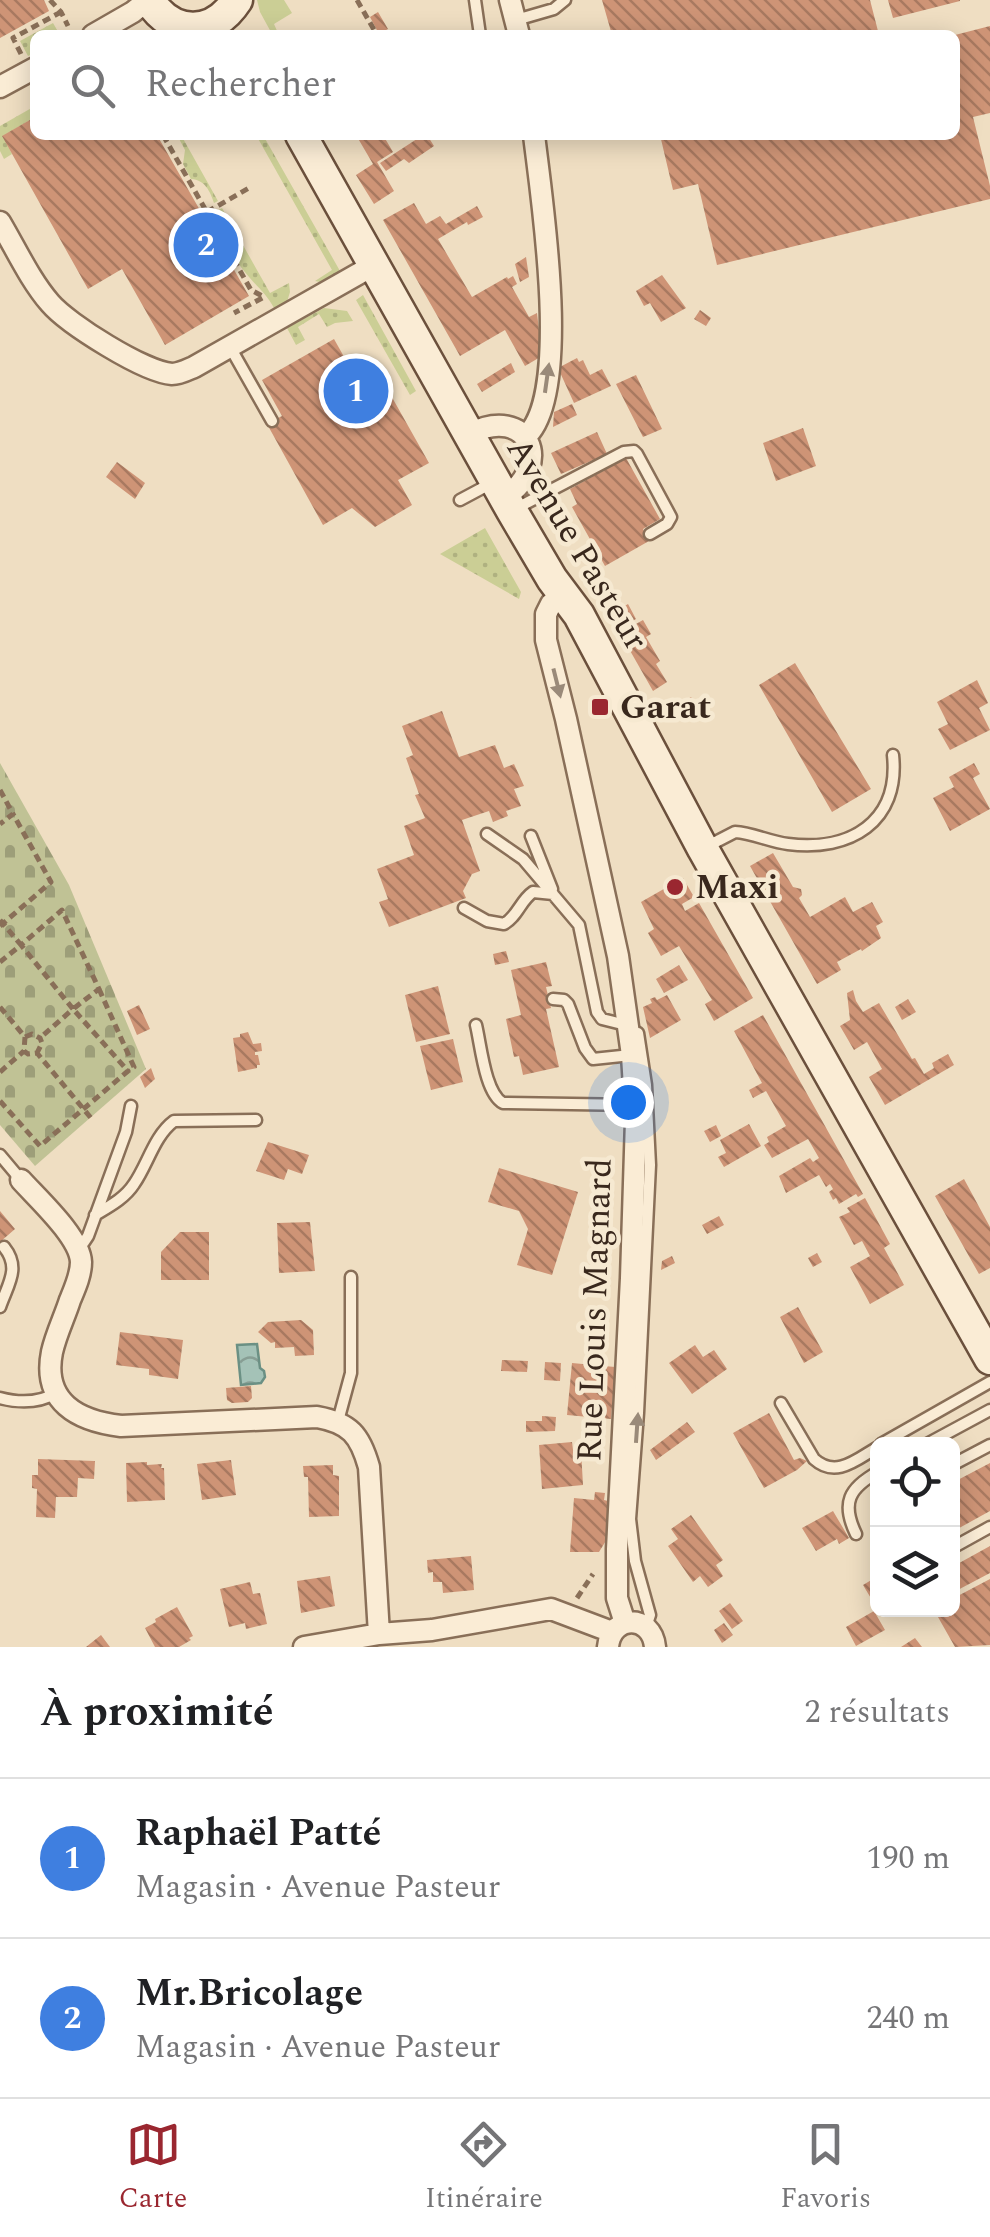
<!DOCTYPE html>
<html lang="fr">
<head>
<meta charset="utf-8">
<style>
  body { margin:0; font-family:Spectral,serif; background:#f2f2f2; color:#202124 }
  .controls { position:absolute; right:30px; bottom:30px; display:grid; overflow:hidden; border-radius:15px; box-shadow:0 5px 25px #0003 }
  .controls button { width:90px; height:90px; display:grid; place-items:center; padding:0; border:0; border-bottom:2px solid #e0e0e0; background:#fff; color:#202124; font:50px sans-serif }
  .you { position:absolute; left:628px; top:1102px; width:35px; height:35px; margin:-25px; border:8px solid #fff; border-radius:50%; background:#1a73e8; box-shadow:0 0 0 15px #1a73e833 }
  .badge { display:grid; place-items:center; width:65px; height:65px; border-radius:50%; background:#9a2730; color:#fff; font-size:32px; font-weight:700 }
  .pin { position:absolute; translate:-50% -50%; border:5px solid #fff; box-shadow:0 2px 10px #0006 }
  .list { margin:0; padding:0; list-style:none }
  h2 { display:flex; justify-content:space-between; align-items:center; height:130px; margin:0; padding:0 40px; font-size:42px }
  h2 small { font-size:32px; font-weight:400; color:#757577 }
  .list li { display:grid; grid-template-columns:65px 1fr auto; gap:30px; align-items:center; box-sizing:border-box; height:160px; padding:0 40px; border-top:2px solid #e0e0e0 }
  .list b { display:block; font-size:38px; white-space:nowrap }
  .list p { margin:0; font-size:32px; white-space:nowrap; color:#757577 }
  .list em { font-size:32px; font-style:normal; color:#757577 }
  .icon { flex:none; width:55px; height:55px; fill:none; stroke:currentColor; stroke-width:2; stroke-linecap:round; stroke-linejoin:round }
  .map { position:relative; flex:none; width:990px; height:1647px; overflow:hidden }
  .search { position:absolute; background:#fff; box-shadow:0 5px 25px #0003; left:30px; right:30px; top:30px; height:110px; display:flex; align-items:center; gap:25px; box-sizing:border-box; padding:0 35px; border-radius:15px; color:#757577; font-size:38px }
  .sheet { height:450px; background:#fff }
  nav { display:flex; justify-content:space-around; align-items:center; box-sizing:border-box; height:140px; border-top:2px solid #e0e0e0; background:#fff; font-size:28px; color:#757577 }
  nav a { display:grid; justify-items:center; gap:5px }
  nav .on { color:#9a2730 }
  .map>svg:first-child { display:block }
  .green { fill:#cbce95 }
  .cemetery { fill:url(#cemetery-stones) }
  .garden { fill:url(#garden-dots) }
  .water { fill:url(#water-waves); stroke:#6b9084; stroke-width:2.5 }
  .building { fill:url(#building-back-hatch) }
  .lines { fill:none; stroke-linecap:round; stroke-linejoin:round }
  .service-casing { stroke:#896f58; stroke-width:15 }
  .minor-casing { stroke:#896f58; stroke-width:25 }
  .secondary-casing { stroke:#6b503c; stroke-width:35 }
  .path { stroke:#896f58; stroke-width:5; stroke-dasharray:8 5; stroke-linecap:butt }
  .service { stroke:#faecd5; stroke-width:10 }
  .minor { stroke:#faecd5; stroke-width:20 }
  .secondary { stroke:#faecd5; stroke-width:30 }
  .oneway { fill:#9a8a79 }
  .poi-dot { fill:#9a2730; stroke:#f6e9d1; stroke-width:4 }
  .labels { text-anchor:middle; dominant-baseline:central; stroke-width:9; stroke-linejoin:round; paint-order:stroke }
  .street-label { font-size:35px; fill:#39281d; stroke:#f6e9d1 }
  .poi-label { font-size:35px; font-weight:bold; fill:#39281d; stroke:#f6e9d1; text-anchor:start }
</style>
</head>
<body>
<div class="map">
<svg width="990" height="1647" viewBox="0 0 990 1647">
  <defs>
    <pattern id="cemetery-stones" width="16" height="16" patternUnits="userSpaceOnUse" patternTransform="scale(2.5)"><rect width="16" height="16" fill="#c0c295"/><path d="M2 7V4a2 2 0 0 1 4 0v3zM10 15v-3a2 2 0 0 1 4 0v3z" fill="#9d9e79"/></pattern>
    <pattern id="garden-dots" width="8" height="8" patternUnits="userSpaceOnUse" patternTransform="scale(2.5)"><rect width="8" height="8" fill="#cbce95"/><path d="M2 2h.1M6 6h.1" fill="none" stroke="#afb180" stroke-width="1.8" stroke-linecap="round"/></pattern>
    <pattern id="water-waves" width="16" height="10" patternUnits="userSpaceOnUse" patternTransform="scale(2.5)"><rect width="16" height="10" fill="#a4c2b7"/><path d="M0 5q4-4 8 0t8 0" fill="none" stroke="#879e94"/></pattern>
    <pattern id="building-back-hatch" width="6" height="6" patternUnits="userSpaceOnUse" patternTransform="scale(2.5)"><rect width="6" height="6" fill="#ce9476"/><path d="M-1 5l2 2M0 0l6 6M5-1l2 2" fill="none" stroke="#a87960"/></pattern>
  </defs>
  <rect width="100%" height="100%" fill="#efdec2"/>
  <path class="green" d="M257,0H284L292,13L274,24L278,33L272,34L260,12Z"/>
  <path class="cemetery" d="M0,763L69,885L146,1069L35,1166L0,1125Z"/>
  <path class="garden" d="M53,23L60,35H35V53L28,56L20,41Z
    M35,106V117L3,136L12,154L4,159L0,151V126Z
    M177,135H181L218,201L214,203C210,191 205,180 191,179L183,164L185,150Z
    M256,135H263L340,271L320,282L315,281L332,270Z
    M222,208L270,293L289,283L290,292L287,302L274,308C266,293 254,284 244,271C230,253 223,232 217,211Z
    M363,295L416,391L410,395L356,300Z
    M324,308L347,311L353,321L335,323L327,327L319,314L298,327L305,340L296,345L287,328Z
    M485,528L521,592L519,599L440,554Z"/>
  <path class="water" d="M257,1344L260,1368L264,1371L265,1377L261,1383L241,1385L237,1345Z"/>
  <path class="building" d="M0,0H44L49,11L0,38Z
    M602,0H870L879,35H612Z
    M888,0H960V1L893,18Z
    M378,12L388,29L379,34L370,17Z
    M990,26V113L973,117L990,186V199L717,265L698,184L673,190L660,135H955V35Z
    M35,117V135H157L249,296L165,345L122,269L88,289L2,136Z
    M356,135H383L393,152L377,162L394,191L374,204L356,175L373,164Z
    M423,135H427L434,146L409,163L404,159L386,171L380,163Z
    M414,203L426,224L440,216L446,224L477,206L483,217L468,225L467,222L438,239L472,297L507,277L508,279L513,276L517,284L512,287L529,317L537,313L542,356L525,366L505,330L460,356L383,220Z
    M526,257L529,277L520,282L515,264Z
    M662,275L686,308L661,322L650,303L644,306L636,291Z
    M700,310L711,318L706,326L694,319Z
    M334,339L370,403L389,392L429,463L398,480L412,505L375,527L352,508L323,525L267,424L282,416L262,380Z
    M577,358L579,362L583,360L590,375L602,369L611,386L574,403L558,368Z
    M511,363L515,372L482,392L477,384Z
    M636,375L662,429L643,437L616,384Z
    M572,404L577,415L553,427L554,412Z
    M803,428L816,466L776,481L763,443Z
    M597,432L607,454L561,474L551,453Z
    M626,458L660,519L643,529L649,541L605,566L572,507L577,504L570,489Z
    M117,462L145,483L135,499L106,477Z
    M628,604L636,619L626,624L618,610Z
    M643,620L651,634L646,637L660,661L656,664L667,682L653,691L620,633Z
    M795,663L871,789L832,812L759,685Z
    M977,680L988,703L979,708L990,730L950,750L938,729L948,724L937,702Z
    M691,697L699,710L689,716L681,703Z
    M442,711L459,757L495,745L504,768L514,764L524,786L514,789L521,806L506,811L508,816L493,822L489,811L462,820L480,871L472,874L463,891L466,898L389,927L379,902L388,899L377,869L414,855L404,826L425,818L415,795L419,794L406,758L413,755L402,726Z
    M974,763L980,774L973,778L990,809L950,831L933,798L954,787L949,777Z
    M773,853L793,887L801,889L802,895L799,898L810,917L845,897L853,912L872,902L883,922L876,926L881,938L862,951L861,949L837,962L841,970L817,984L750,866Z
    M683,878L694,897L682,904L685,911L699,903L753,998L714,1021L705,1004L712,1000L679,946L661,956L648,933L654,929L641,902Z
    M506,951L509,962L495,965L493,954Z
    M546,962L552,986L546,987L551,1008L546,1009L559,1067L523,1075L519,1056L514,1057L506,1019L521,1015L511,970Z
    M679,965L688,980L664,993L656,979Z
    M438,986L450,1034L416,1042L405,995Z
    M853,990L856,1001L863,1012L879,1003L912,1059L915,1058L924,1074L934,1068L932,1063L948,1054L954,1065L885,1105L869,1077L882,1069L867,1042L854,1050L840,1026L850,1020L847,993Z
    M667,995L681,1020L650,1038L643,1007L652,1003L650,999L655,997L657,1000Z
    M908,999L916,1012L902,1020L895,1007Z
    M139,1005L150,1029L137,1035L127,1011Z
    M763,1015L863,1194L858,1197L856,1194L839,1204L836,1198L833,1200L829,1192L833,1189L830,1184L826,1187L819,1175L786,1193L779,1176L810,1158L813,1162L819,1158L808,1139L772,1158L764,1145L769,1142L767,1137L786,1126L766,1091L753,1098L749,1090L762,1083L734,1031Z
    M248,1032L253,1044L261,1043L262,1051L255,1052V1055H258L260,1065H257V1068L238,1072L233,1038L240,1037V1034Z
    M453,1039L463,1082L431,1090L420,1046Z
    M151,1068L155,1079L145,1088L140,1077Z
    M749,1124L761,1146L724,1167L718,1157L726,1153L720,1140Z
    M716,1125L721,1136L710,1142L704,1131Z
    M268,1142L309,1155L302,1174L288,1169L284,1180L256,1171Z
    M499,1168L578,1192L552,1275L517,1265L528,1229L519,1211L488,1202Z
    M964,1179L990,1227V1268L979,1274L935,1196Z
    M865,1198L890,1244L884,1248L904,1285L870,1304L850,1267L870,1256L862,1241L854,1245L839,1217L850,1212L847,1208Z
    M0,1211L15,1229L0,1242Z
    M719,1216L724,1225L707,1234L702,1225Z
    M310,1222L315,1271L279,1273L277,1223Z
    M180,1232H209V1280H161V1252Z
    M817,1253L822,1262L813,1267L808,1258Z
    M672,1256L675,1263L661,1270L662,1261Z
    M798,1307L823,1352L804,1363L780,1317Z
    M301,1320L313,1330L314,1355L295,1356L294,1347L275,1348V1342L271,1343L258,1332L268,1322Z
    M120,1332L183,1340L178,1379L149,1375V1369L116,1365Z
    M695,1345L703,1357L714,1350L727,1369L692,1394L669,1363Z
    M502,1360L528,1361L527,1372L501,1371Z
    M545,1362L561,1363L560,1381L544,1380Z
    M572,1363L615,1367L611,1419L567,1415Z
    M251,1386L252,1398L248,1402L232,1403L227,1400L226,1388Z
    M769,1413L794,1460L800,1458L807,1461L797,1470L764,1488L733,1433Z
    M542,1416L556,1417L555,1431L526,1432V1421H542Z
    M687,1422L695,1432L656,1460L650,1450Z
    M572,1442L573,1450H581L583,1485L542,1489L539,1445Z
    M38,1459L95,1461L94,1479L78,1478L77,1497H56L55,1518L36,1517L37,1489L32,1488V1475H38Z
    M231,1460L236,1495L202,1500L197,1464Z
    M147,1462V1465L162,1464L161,1468H164L165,1500L127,1502L126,1463Z
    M990,1463V1511L952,1532V1483Z
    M333,1465V1475L339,1476V1516L309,1517L308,1477H304L303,1466Z
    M595,1492L605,1493L604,1500L608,1501L607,1539L599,1552H570L574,1498L594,1500Z
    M833,1511L849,1538L839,1544L837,1539L816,1551L802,1528Z
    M691,1515L723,1560L716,1565L723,1576L708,1587L700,1576L693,1582L668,1546L678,1539L671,1529Z
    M990,1546V1573L952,1593V1567Z
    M471,1556L474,1590L443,1593L442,1582H433V1572L428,1573L427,1560Z
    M330,1576L335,1606L301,1613L297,1581Z
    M878,1576V1610L863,1585Z
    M990,1579V1645L955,1647L934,1610H952V1599Z
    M250,1582L253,1594L260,1593L267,1624L246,1629L245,1623L229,1627L220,1589Z
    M730,1603L743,1621L732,1629L719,1611Z
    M177,1607L193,1636L189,1638L191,1640L179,1647H155L145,1628L156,1622L155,1619Z
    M874,1611L885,1630L856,1646L846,1627Z
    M724,1623L733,1635L722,1643L714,1630Z
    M101,1635L110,1647H86Z
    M915,1638L922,1647H901Z"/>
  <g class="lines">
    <defs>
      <path id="service" d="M475,0L480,35
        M516,20L554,9L565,0
        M230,347L272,421
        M460,500L490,484
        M517,508L624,452L634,451L637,454L671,517L667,524L650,534
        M487,834L523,859L579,925L597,1012L602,1019L618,1023L628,1021
        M531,836L552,889
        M704,848L735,832C753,833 770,842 788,844C850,852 900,822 893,755
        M464,908L487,921L504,924C518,916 520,901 533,892L553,894
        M553,999L564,1000L568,1004L585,1048L593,1059L631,1055
        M476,1025C481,1046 485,1093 503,1103L635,1105
        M638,1033L646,1085L650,1165L638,1413L630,1519L635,1561L650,1615L646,1627
        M0,1155L21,1180
        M95,1215C110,1206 125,1198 134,1184C148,1164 154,1136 174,1121L256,1120
        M77,1246L84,1242L88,1236L126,1132L131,1106
        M0,1307C8,1284 21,1268 4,1247
        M0,1398C19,1403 39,1403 56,1393
        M781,1403L814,1459C836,1479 857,1459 878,1447
        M338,1421L351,1373V1277
        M881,1444L990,1382
        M927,1444L990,1410
        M952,1465L990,1445
        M856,1534C841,1503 849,1488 878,1472
        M952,1548L990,1527"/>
      <path id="minor" d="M510,0L519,35
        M93,35L133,12L148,0
        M0,87L35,68
        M0,222C16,249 30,280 50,303C68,324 144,372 172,374C180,374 187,370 194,367L374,265
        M469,434C529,404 554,464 505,497
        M525,437C573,397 541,195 534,135
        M564,594L551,604L546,614V640L566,719L618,956L632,1055L636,1120L631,1278L617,1549V1598L625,1623
        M21,1180C38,1199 80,1237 81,1262C81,1275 75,1288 70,1300C65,1316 56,1334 52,1352C42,1402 78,1421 121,1426L317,1417C350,1423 360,1435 369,1467L379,1634L432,1630L551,1609L612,1632
        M304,1647L379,1634
        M608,1647C611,1614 652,1614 655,1647"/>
      <path id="secondary" d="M149,0C173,37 213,37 237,0
        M301,135L512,511L552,579L579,615L703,849L990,1359"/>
    </defs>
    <use href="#service" class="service-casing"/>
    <use href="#minor" class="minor-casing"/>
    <use href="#secondary" class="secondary-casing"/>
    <path class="path" d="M50,0L61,12L68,26
      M357,0L377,35
      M21,54L13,38L61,12
      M163,135L251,290L264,297L234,313
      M207,212L249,188
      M0,790L13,814L0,824
      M0,920L21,945L0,962
      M0,926L51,882L13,814
      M99,989L134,1067L128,1071
      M0,1007L25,1037L24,1051L28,1054L37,1053L91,1118
      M25,1037L32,1034L40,1038L42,1043L37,1053
      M0,1072L24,1051
      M0,1101L40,1146L128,1071L73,1009L99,989L62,910L21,945L73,1009L40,1038
      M577,1598L593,1574"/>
    <use href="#service" class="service"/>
    <use href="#minor" class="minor"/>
    <use href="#secondary" class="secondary"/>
  </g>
  <defs><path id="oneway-solid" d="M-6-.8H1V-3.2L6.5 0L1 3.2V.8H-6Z" transform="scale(2.5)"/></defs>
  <g class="oneway">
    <use href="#oneway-solid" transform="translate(547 378) rotate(-82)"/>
    <use href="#oneway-solid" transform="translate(557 683) rotate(76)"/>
    <use href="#oneway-solid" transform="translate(637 1428) rotate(-86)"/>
  </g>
  <g class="poi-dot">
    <rect x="590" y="697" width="20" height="20" rx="5"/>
    <circle cx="675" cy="887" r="10"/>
  </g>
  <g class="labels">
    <g class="street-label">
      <text transform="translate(577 544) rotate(59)">Avenue Pasteur</text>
      <text transform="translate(595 1310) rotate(-88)">Rue Louis Magnard</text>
    </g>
    <g class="poi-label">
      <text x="620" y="707">Garat</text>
      <text x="695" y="887">Maxi</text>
    </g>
  </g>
</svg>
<div class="controls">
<button><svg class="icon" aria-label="locate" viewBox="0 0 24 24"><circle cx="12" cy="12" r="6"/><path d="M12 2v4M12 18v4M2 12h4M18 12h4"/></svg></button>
<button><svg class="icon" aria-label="layers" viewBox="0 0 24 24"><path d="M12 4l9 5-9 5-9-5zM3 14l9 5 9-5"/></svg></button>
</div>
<div class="you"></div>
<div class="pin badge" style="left:356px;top:391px;background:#3f7fe0">1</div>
<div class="pin badge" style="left:206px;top:245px;background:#3f7fe0">2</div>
<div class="search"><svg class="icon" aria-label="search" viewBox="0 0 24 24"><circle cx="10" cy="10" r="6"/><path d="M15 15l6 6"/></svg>Rechercher</div>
</div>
<section class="sheet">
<h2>À proximité<small>2 résultats</small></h2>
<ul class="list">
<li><span class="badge" style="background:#3f7fe0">1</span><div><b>Raphaël Patté</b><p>Magasin · Avenue Pasteur</p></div><em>190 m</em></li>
<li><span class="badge" style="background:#3f7fe0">2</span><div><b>Mr.Bricolage</b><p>Magasin · Avenue Pasteur</p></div><em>240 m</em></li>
</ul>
</section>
<nav>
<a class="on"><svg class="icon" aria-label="map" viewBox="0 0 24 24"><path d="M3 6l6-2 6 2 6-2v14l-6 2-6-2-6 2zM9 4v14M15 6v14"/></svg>Carte</a>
<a><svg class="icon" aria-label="directions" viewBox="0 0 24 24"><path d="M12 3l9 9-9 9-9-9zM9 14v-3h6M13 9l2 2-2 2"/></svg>Itinéraire</a>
<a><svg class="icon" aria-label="saved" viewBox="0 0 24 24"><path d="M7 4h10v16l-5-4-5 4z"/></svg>Favoris</a>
</nav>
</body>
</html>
